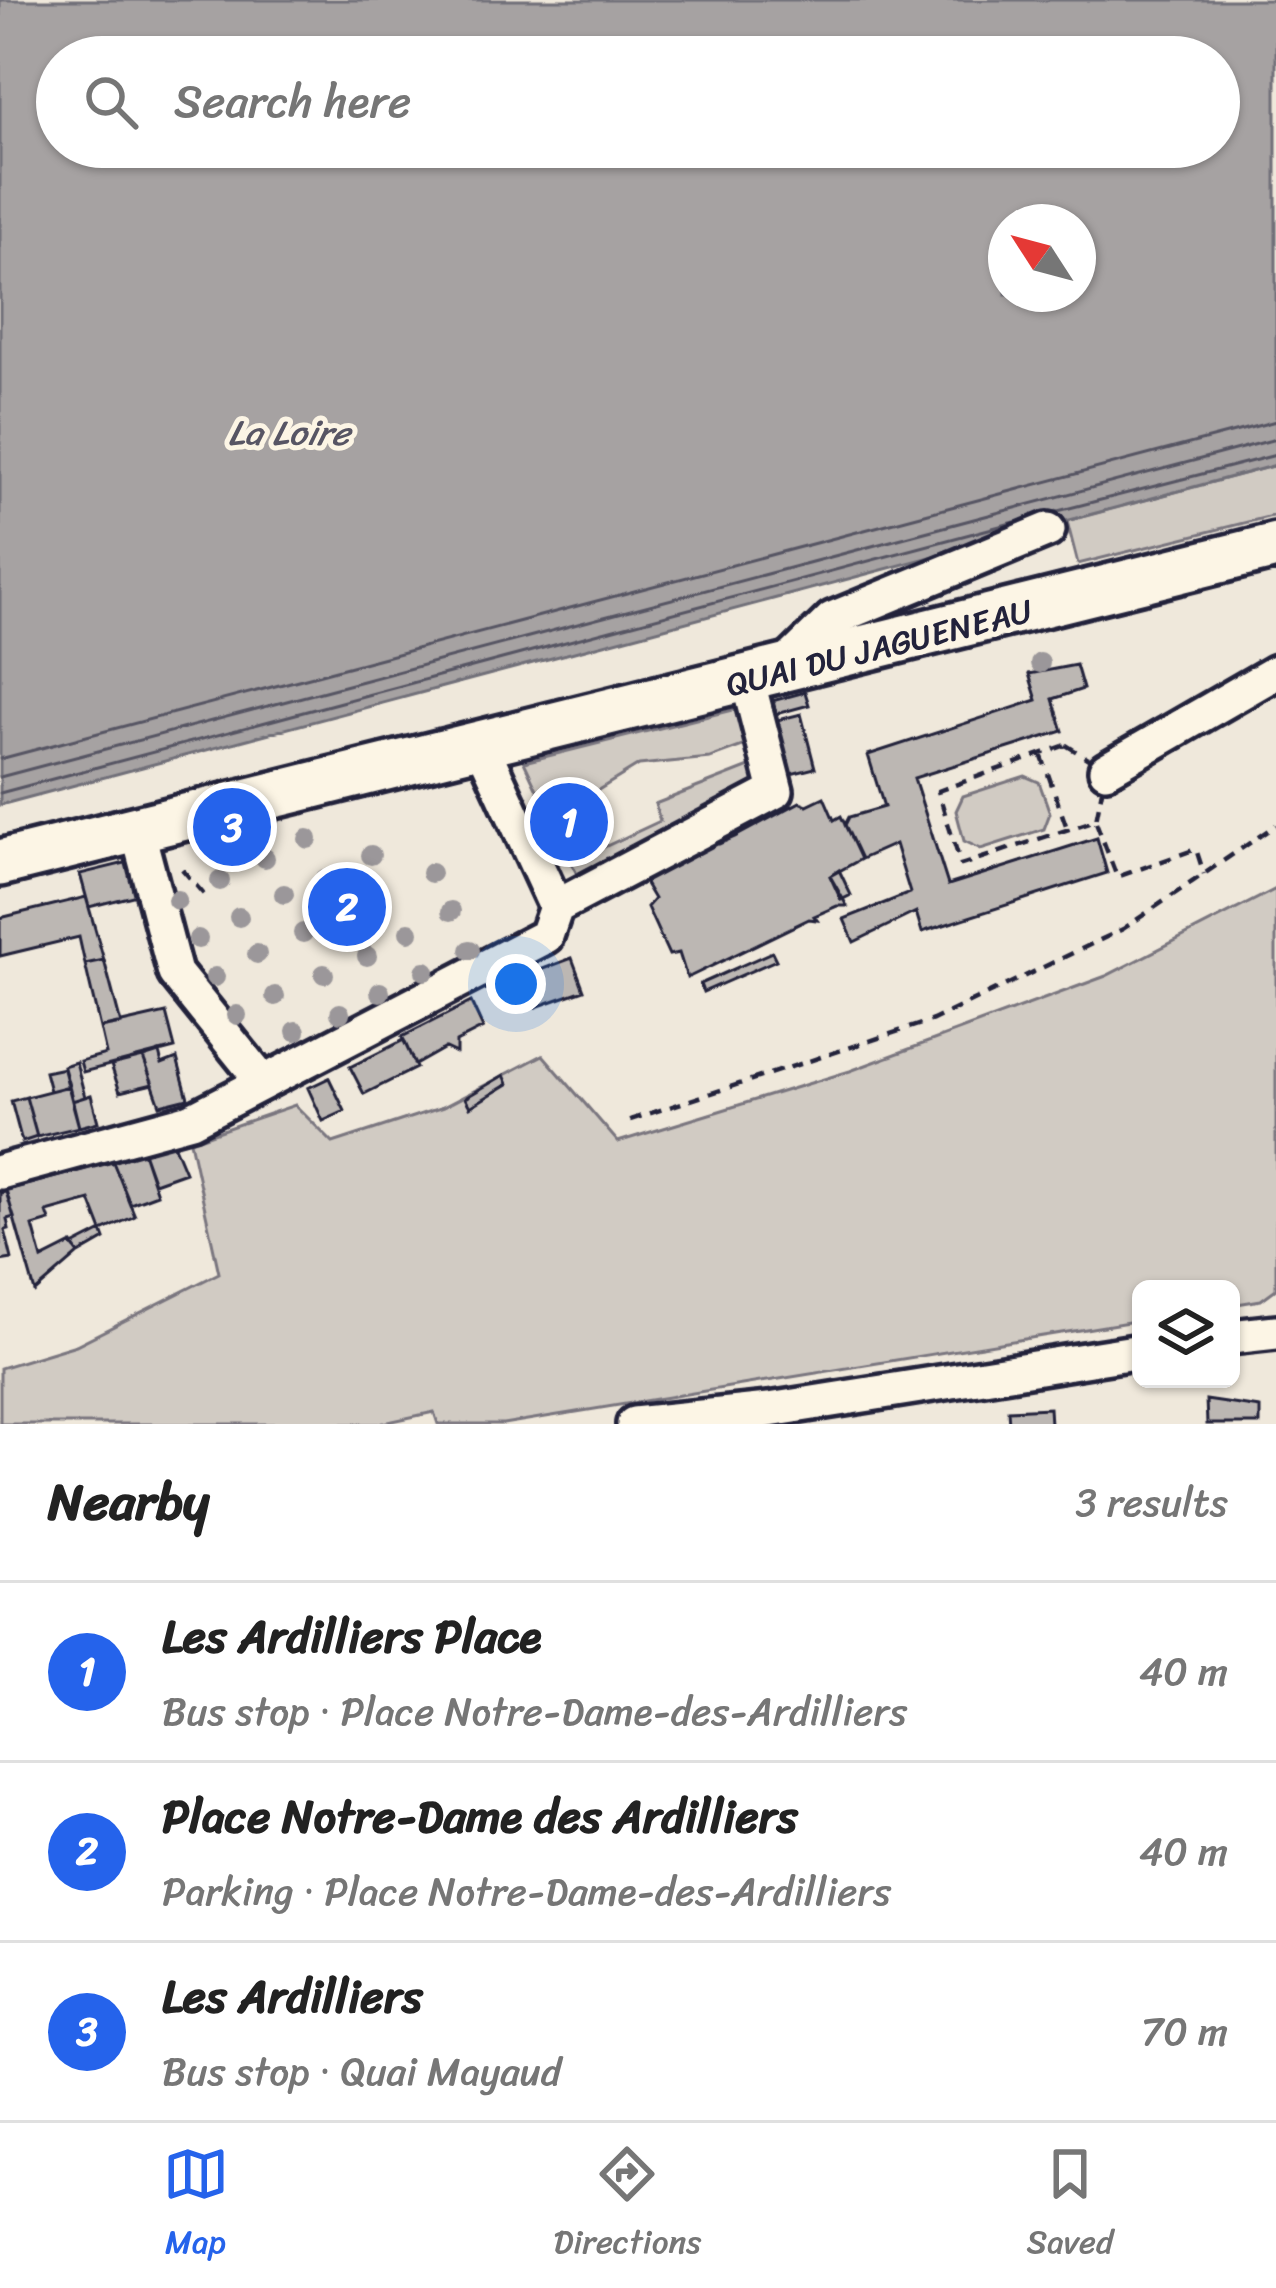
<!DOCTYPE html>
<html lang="en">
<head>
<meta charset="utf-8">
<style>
  body { margin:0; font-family:Sriracha,sans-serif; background:#f2f2f2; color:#222 }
  .controls { position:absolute; right:36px; bottom:36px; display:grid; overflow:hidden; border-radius:18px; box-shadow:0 3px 9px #0004 }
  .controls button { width:108px; height:108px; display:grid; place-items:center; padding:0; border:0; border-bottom:3px solid #e0e0e0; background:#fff; color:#222; font:60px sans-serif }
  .compass { position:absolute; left:988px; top:204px; width:108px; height:108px; border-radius:50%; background:#fff; box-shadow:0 3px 9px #0004; rotate:306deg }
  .you { position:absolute; left:516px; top:984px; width:42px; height:42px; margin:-30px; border:9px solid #fff; border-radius:50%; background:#1a73e8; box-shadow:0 0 0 18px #1a73e833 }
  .badge { display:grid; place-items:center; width:78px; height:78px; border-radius:50%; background:#2563eb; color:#fff; font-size:39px; font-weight:700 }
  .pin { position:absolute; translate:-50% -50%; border:6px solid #fff; box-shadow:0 3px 12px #0006 }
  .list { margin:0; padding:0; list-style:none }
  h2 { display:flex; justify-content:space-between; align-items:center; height:156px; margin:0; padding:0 48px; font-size:51px }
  h2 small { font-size:39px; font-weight:400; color:#767676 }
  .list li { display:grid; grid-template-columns:78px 1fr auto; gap:36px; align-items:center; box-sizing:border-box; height:180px; padding:0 48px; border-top:3px solid #e0e0e0 }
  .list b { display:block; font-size:45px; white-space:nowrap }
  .list p { margin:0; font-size:39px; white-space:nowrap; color:#767676 }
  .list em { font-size:39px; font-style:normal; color:#767676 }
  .icon { flex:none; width:66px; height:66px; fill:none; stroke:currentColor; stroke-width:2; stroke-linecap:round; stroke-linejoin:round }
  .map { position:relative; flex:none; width:1276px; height:1424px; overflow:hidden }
  .search { position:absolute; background:#fff; box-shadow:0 3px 9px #0004; left:36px; right:36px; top:36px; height:132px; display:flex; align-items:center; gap:30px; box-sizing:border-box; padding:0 42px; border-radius:66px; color:#767676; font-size:45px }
  .sheet { height:696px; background:#fff }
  nav { display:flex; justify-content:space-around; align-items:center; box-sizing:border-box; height:168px; border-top:3px solid #e0e0e0; background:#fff; font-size:33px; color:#767676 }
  nav a { display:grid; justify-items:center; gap:6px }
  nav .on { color:#2563eb }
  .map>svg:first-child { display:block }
  .green { fill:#d1cbc3; stroke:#7a767f; stroke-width:3 }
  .water { fill:#a6a2a2; stroke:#716f79; stroke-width:3; fill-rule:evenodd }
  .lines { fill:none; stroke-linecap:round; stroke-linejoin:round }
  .shore { stroke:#575564; stroke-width:3 }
  .building { fill:#bcb7b3; stroke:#22223b; stroke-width:3 }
  .minor-casing { stroke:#22223b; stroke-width:42 }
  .major-casing { stroke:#22223b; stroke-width:54 }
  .path { stroke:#22223b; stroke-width:4.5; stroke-dasharray:12 9; stroke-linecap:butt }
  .minor { stroke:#fcf5e5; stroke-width:33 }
  .major { stroke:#fcf5e5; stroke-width:45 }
  .tree { fill:#9b979a }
  .labels { text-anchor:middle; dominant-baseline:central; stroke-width:10; stroke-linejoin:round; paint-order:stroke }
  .street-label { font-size:33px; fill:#22223b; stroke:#fcf5e5 }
  .water-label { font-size:36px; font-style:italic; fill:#575564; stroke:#fcf5e5 }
</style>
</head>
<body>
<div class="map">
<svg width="1276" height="1424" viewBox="0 0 1276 1424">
  <rect width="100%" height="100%" fill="#efe8db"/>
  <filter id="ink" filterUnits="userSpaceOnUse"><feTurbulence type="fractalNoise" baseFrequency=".00833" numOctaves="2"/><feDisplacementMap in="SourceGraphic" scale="24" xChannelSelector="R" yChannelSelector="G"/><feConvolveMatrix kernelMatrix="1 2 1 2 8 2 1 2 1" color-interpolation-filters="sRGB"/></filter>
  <g filter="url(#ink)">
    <path class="green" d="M1276,465V515L1078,564L1067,521Z
      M748,706L759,740L710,758L639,765L551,819L524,762Z
      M762,762L770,786L579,878L560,841L590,830L602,848L660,821L655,804Z
      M1025,776L1039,782L1050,813L1044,829L981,849L964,841L956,811L963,796Z
      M1276,889V1289L1261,1300L1231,1305V1289H1141V1320L503,1424H438L434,1412L379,1424H0V1368L76,1345L219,1273L190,1141L295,1105L333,1143L443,1107L543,1055L618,1142L850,1071L1106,976Z"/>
    <path class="water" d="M0,0H1276V465L0,805ZM57,57H1219V147H57ZM1006,222H1078V294H1006Z"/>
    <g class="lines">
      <path class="shore" d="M1054,512L1276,455
        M0,759L1276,421
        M0,777L1276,439
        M0,793L1015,522"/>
    </g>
    <path class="building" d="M1076,665L1083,689L1053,699L1063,731L914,778L948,885L1097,838L1107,873L922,932L916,912L854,942L844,919L910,893L895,844L861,859L845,825L849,817L884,807L868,755L1037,700L1029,674Z
      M805,692L809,705L776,714L772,701Z
      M801,714L815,768L791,774L777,720Z
      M824,797L834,820L841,816L861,859L830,876L847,906H837L814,916L817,920L809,919L687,978L679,953L669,955L647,907L654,899L641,877L714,840L719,844L735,837L800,802L807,805Z
      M129,862L137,895L89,907L80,874Z
      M839,870L851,895L841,900L830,876Z
      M86,897L104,960L85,964L79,937L0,956V918Z
      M772,952L776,960L703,992L700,984Z
      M572,958L584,990L536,1007L524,976Z
      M104,960L121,1024L100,1028L85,964Z
      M471,1002L483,1028L456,1042V1053L445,1048L415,1065L402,1037Z
      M166,1013L175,1048L83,1072L80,1061L106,1054L100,1028Z
      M404,1040L416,1068L364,1094L350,1067Z
      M159,1052L162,1064L177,1058L188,1098L160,1105L143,1057Z
      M143,1057L153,1084L120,1092L111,1065Z
      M76,1062L85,1097L72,1101L63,1066Z
      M64,1068L69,1086L50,1091L45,1072Z
      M504,1075L508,1084L470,1107L465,1098Z
      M329,1078L345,1111L323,1121L308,1088Z
      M69,1086L79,1127L37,1137L26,1097Z
      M91,1095L98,1122L79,1127L72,1101Z
      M26,1097L37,1137L22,1142L11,1101Z
      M172,1141L185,1172L154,1183L143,1152Z
      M143,1152L157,1194L130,1204L113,1162Z
      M113,1162L135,1216L102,1231L90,1200L47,1212L50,1221L33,1226L42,1259L72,1244L79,1254L35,1292L6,1190Z
      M6,1192L14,1217L7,1219L9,1229L5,1230L12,1259L0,1261V1193Z
      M102,1231L105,1239L79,1254L73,1246Z
      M1206,1400L1260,1408V1424H1207Z
      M1049,1408L1050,1424H1009L1008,1410Z"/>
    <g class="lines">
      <defs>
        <path id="minor" d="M782,668L832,619L1048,530
          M480,742L556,907
          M1106,770L1276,672
          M137,829L175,973L262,1081
          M0,1172L191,1120L546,936L556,907L776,791L748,682
          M1231,1337L1276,1332
          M634,1424L769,1410L1141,1351"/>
        <path id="major" d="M0,863L1276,546"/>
      </defs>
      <use href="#minor" class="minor-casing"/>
      <use href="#major" class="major-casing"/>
      <path class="path" d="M1066,745L1106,770L1096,820L961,865L938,791Z
        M1041,754L1067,828
        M1096,822L1117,877L1196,849L1204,874
        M182,869L206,897
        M630,1120L933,1020L1123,929L1276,825"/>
      <use href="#minor" class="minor"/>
      <use href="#major" class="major"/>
    </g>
    <g class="tree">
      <circle cx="1040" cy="663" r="10"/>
      <circle cx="308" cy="839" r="10"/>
      <circle cx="371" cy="855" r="10"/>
      <circle cx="265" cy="858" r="10"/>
      <circle cx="431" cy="873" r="10"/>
      <circle cx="325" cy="879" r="10"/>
      <circle cx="220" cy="881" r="10"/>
      <circle cx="284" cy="894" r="10"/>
      <circle cx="177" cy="900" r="10"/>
      <circle cx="451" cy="911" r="10"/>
      <circle cx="239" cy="917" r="10"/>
      <circle cx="345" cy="917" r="10"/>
      <circle cx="409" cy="932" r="10"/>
      <circle cx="303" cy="933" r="10"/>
      <circle cx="198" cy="939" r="10"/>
      <circle cx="470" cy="950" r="10"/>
      <circle cx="257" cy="954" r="10"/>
      <circle cx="367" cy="956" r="10"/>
      <circle cx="425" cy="971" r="10"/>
      <circle cx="324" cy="974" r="10"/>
      <circle cx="215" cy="977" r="10"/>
      <circle cx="380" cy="992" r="10"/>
      <circle cx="275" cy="996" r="10"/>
      <circle cx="340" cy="1013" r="10"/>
      <circle cx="237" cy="1015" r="10"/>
      <circle cx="296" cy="1031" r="10"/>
    </g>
  </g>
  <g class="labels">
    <g class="street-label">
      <text transform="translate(879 648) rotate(-14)">QUAI DU JAGUENEAU</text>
    </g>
    <g class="water-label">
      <text x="289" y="433">La Loire</text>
    </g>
  </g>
</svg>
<div class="controls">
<button><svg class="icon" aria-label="layers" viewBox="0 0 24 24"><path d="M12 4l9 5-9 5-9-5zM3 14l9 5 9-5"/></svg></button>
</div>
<svg class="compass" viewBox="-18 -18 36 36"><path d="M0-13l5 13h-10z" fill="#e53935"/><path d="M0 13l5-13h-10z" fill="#767676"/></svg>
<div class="you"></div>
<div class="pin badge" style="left:569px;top:822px">1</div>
<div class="pin badge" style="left:347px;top:907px">2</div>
<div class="pin badge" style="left:232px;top:827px">3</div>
<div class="search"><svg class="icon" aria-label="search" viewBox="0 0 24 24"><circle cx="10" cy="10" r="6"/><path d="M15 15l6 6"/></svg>Search here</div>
</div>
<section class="sheet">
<h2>Nearby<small>3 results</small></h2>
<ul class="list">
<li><span class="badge">1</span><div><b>Les Ardilliers Place</b><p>Bus stop · Place Notre-Dame-des-Ardilliers</p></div><em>40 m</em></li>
<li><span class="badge">2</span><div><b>Place Notre-Dame des Ardilliers</b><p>Parking · Place Notre-Dame-des-Ardilliers</p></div><em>40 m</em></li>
<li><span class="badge">3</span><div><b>Les Ardilliers</b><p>Bus stop · Quai Mayaud</p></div><em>70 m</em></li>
</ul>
</section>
<nav>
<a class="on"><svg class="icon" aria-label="map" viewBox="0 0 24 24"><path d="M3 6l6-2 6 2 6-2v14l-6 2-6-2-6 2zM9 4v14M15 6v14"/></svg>Map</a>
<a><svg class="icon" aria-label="directions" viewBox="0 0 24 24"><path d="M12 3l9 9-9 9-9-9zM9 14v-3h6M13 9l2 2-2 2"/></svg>Directions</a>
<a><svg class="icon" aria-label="saved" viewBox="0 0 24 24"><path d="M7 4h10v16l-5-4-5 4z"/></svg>Saved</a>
</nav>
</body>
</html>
